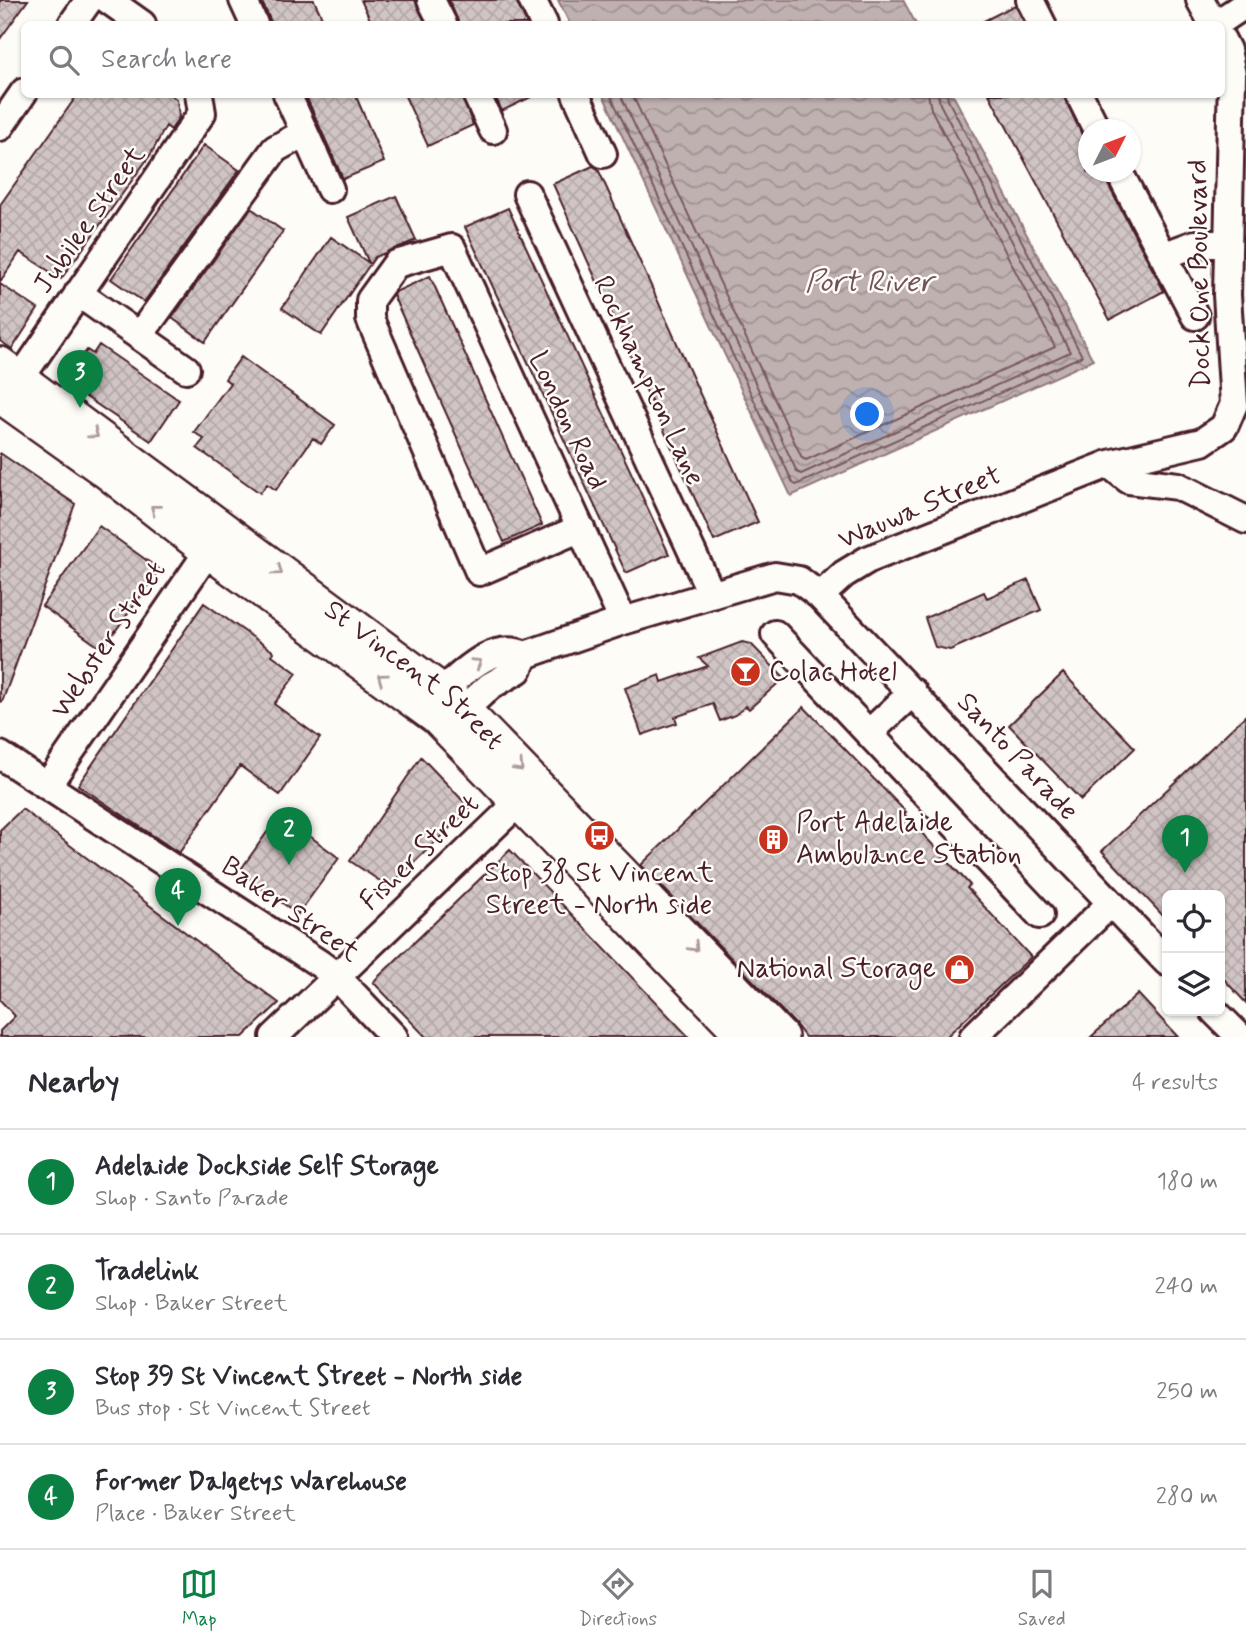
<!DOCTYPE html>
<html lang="en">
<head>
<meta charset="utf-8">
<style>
  body { margin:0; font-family:Mynerve,sans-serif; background:#f7f7f7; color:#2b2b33 }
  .controls { position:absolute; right:21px; bottom:21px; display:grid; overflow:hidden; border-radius:10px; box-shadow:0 2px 5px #0004 }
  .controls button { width:63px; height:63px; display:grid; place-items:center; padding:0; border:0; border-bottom:2px solid #e1e1e2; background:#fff; color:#2b2b33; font:35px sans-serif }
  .compass { position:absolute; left:1078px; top:119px; width:63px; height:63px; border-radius:50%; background:#fff; box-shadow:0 2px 5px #0004; rotate:48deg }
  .you { position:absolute; left:868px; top:415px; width:24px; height:24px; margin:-18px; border:5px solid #fff; border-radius:50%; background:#1a73e8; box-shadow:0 0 0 10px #1a73e833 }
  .badge { display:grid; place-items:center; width:46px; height:46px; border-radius:50%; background:#0b8043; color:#fff; font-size:23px; font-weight:700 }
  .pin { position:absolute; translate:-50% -58px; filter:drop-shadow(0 2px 4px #0008) }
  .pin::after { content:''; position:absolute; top:37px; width:24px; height:21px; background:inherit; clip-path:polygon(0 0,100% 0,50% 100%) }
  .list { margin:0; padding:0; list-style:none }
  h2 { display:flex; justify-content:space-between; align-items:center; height:91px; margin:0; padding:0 28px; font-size:30px }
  h2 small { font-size:23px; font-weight:400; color:#7c7c81 }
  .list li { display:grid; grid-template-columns:46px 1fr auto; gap:21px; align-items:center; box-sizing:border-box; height:105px; padding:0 28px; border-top:2px solid #e1e1e2 }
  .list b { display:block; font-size:26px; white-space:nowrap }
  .list p { margin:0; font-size:23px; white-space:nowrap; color:#7c7c81 }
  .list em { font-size:23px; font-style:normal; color:#7c7c81 }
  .icon { flex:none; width:38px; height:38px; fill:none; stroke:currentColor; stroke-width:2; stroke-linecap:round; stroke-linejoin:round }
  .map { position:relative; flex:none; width:1246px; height:1037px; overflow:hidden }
  .search { position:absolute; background:#fff; box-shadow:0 2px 5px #0004; left:21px; right:21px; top:21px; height:77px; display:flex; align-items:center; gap:18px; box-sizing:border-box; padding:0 24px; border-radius:10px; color:#7c7c81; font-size:26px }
  .sheet { height:511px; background:#fff }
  nav { display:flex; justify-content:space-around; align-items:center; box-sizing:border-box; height:98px; border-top:2px solid #e1e1e2; background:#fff; font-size:19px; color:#7c7c81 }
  nav a { display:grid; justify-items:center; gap:4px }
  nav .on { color:#0b8043 }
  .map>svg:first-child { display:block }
  .water { fill:url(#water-waves); stroke:#91777b; stroke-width:2 }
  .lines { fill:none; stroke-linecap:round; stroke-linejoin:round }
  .shore { stroke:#795961; stroke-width:2 }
  .building { fill:url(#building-cross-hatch); stroke:#4a1f2b; stroke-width:2 }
  .minor-casing { stroke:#4a1f2b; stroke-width:32 }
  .major-casing { stroke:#4a1f2b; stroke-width:38 }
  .minor { stroke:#fdfcf7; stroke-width:26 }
  .major { stroke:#fdfcf7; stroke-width:33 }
  .oneway { stroke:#ac999b }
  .labels { text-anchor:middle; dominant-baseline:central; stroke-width:5; stroke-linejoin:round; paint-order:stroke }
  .street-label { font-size:28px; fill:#4a1f2b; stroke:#fdfcf7 }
  .poi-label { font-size:28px; fill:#4a1f2b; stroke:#fdfcf7; text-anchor:start }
  .water-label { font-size:30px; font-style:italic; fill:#73525a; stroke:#fdfcf7 }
</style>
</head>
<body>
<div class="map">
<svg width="1246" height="1037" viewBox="0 0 1246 1037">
  <defs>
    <pattern id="water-waves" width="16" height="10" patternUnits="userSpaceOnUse" patternTransform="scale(1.75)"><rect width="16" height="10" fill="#c0b1b1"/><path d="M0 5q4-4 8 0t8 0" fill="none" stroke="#9e8f90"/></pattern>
    <pattern id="building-cross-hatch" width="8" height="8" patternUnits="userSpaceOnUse" patternTransform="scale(1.75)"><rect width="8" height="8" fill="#d0c5c4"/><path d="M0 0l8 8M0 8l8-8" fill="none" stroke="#b4a9a9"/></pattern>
  </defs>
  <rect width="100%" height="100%" fill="#fdfcf7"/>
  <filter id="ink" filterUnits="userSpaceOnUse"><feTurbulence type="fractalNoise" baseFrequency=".0143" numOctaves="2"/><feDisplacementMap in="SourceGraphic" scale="14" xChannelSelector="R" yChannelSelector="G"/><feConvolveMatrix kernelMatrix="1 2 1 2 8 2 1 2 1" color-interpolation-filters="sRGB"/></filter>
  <g filter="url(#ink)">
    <path class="water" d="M558,0H903L916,24H570Z
      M603,95H953L1093,360L791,496Z"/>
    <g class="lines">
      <path class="shore" d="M610,94L793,483L796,485L1082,356L948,100L947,94
        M620,94L797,472L801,474L1070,352L940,104L938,94
        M632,94L802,458L806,460L1055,347L931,109L928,94"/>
    </g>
    <path class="building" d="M0,0H28L0,39Z
      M261,0H314L325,24H272Z
      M361,0H415L426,24H372Z
      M449,0H516L527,24H459Z
      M1015,5L1025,24H978Z
      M78,94H170L177,100L179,117L171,130L166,126L151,154L61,279L20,252L0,282V205Z
      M305,94H355L384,162L343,179Z
      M404,94H461L473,125L428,146Z
      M494,94H537L502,111Z
      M989,94H1063L1083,137L1088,143V172H1103L1105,179L1164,291L1110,320Z
      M204,145L239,170L144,302L111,279Z
      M593,166L598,169L758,522L714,541L553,184Z
      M396,196L416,240L375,257L321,335L282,308L331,237L369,263L348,217Z
      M251,208L283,231L205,342L172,318Z
      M508,208L669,554L626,573L465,227Z
      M430,276L542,525L504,542L393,295L395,292Z
      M0,284L38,309L12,349L0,341Z
      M99,345L179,400L151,441L64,382L87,350L93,354Z
      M241,357L335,425L321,444L313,438L276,490L267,484L260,493L197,448L204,439L194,432L230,383L225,379Z
      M0,453L75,504L2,702L0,701Z
      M99,526L160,570L102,649L42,606Z
      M1028,580L1041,610L950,650L935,647L925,618L984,592L987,598Z
      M204,603L274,652L272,655L297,673L274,704L320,738L280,795L240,766L179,853L78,785Z
      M742,642L751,644L784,678L749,709L746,706L735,715L720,721L713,704L675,717L677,723L642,735L625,688L660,675L662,682L708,666L699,658Z
      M1063,673L1135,748L1081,800L1009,725Z
      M804,707L906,812L904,814L970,885L967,888L1031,957L946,1037H805L795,1024L641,865Z
      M1246,715V1003L1220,975V895H1167V920L1102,851Z
      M421,757L470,808L389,887L350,861Z
      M22,809L279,1003L243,1037H0V1031L15,1016L0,1000V830Z
      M280,814L339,858L298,914L239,872Z
      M510,850L689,1037H426L373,982Z
      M1138,994L1178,1037H1091Z"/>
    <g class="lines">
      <defs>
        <path id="minor" d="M108,0L142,24
          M243,0L254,24
          M431,0L443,24
          M532,0L544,24
          M1030,0L1042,24
          M1200,0L1213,24
          M72,24L89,0
          M1216,24L1246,4
          M287,94L330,189
          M476,94L493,130
          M576,94L603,154
          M1079,94L1097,130
          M0,127L24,92
          M1119,172L1195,316
          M527,194L712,595
          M1163,256L1195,244H1226
          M78,293L186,369
          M139,336L275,149L304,133
          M20,379L202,113L199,94
          M1109,464L1129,480L1178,486L1246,520
          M581,528L479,572L370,319V300L396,264L452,248L623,621
          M820,596L844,574L867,560L1109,464L1202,442L1224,427L1234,404L1227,295L1232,75L1227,50L1222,40
          M775,634L1040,915
          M454,700L449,685C469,667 496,642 525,655L623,621L775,576L799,580L820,596L1167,962
          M454,700L470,704L490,686L518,670L525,655
          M869,733L913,692
          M0,755L320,964L336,976L394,1037
          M47,786L218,537
          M1214,1011L1240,1037
          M274,1037L519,802
          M973,1037L1111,903"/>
        <g id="major">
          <path id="s1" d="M0,364L454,700L781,1037"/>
          <path d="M0,396L107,472L208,551L437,718L745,1037"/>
        </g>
      </defs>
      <use href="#minor" class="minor-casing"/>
      <use href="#major" class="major-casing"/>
      <use href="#minor" class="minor"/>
      <use href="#major" class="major"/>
    </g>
    <defs><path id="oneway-chevron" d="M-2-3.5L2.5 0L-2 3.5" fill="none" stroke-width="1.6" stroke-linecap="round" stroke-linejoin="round" transform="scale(1.75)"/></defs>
    <g class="oneway">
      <use href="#oneway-chevron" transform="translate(94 434) rotate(37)"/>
      <use href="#oneway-chevron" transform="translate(155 509) rotate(-142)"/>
      <use href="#oneway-chevron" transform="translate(278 571) rotate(36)"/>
      <use href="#oneway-chevron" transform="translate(477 663) rotate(-32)"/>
      <use href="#oneway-chevron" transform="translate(382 678) rotate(-144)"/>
      <use href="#oneway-chevron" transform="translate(519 767) rotate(46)"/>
      <use href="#oneway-chevron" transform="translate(694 947) rotate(46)"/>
    </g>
  </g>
  <defs>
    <symbol id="bar-disc" viewBox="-11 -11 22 22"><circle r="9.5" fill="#c8321e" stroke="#fdfcf7"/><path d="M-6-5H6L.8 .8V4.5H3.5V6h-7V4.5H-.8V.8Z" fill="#fff"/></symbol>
    <symbol id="bus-disc" viewBox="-11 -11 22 22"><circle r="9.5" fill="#c8321e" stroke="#fdfcf7"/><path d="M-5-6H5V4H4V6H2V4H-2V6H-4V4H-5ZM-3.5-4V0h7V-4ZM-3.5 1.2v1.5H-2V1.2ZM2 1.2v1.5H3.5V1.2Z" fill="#fff"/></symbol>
    <symbol id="building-disc" viewBox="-11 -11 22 22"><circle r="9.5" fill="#c8321e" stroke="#fdfcf7"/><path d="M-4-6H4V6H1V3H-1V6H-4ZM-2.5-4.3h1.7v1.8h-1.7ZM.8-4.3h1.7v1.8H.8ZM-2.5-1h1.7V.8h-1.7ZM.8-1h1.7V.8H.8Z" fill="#fff"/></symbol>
    <symbol id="shop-disc" viewBox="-11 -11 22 22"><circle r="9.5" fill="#c8321e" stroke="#fdfcf7"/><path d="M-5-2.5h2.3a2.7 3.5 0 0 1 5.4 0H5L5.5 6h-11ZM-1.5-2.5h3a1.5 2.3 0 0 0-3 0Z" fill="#fff"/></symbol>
  </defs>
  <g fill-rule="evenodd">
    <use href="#bar-disc" x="728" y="654" width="35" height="35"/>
    <use href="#bus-disc" x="582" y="818" width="35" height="35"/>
    <use href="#building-disc" x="756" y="822" width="35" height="35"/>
    <use href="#shop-disc" x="942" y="952" width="35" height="35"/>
  </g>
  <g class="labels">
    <g class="street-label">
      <text transform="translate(90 220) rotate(-55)">Jubilee Street</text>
      <text transform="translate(1200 274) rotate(-91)">Dock One Boulevard</text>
      <text transform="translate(648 381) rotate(65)">Rockhampton Lane</text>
      <text transform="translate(567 421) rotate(65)">London Road</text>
      <text transform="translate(920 508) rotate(-23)">Wauwa Street</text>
      <text transform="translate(109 640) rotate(-56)">Webster Street</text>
      <text stroke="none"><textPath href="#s1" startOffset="518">St Vincent Street</textPath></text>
      <text transform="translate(1017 757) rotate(47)">Santo Parade</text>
      <text transform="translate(420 853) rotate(-44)">Fisher Street</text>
      <text transform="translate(290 910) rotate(35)">Baker Street</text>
    </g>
    <g class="poi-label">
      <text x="769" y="672">Colac Hotel</text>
      <text x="796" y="823">Port Adelaide<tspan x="796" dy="32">Ambulance Station</tspan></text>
      <text x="599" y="873" text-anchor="middle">Stop 38 St Vincent<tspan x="599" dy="32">Street - North side</tspan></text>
      <text x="936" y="969" text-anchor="end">National Storage</text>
    </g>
    <g class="water-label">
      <text x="869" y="282">Port River</text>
    </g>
  </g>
</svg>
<div class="controls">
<button><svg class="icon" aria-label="locate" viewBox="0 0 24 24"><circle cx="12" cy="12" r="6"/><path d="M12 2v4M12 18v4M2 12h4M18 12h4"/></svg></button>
<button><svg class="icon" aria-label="layers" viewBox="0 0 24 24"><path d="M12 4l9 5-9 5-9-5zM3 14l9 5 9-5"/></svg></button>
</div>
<svg class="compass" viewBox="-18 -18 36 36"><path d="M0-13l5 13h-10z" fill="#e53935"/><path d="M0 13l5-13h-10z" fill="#7c7c81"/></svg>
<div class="you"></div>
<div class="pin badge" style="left:1185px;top:873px">1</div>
<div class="pin badge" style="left:289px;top:865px">2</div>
<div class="pin badge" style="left:80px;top:408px">3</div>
<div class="pin badge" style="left:178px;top:926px">4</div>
<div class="search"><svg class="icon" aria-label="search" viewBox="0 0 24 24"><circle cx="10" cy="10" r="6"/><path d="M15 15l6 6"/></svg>Search here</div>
</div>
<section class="sheet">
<h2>Nearby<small>4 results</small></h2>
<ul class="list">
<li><span class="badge">1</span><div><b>Adelaide Dockside Self Storage</b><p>Shop · Santo Parade</p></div><em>180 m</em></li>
<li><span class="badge">2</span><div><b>Tradelink</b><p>Shop · Baker Street</p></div><em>240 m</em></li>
<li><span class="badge">3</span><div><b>Stop 39 St Vincent Street - North side</b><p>Bus stop · St Vincent Street</p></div><em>250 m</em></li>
<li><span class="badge">4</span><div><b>Former Dalgetys Warehouse</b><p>Place · Baker Street</p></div><em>280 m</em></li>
</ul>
</section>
<nav>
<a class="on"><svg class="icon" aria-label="map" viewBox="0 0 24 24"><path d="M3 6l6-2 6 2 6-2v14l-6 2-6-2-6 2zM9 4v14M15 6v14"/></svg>Map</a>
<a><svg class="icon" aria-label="directions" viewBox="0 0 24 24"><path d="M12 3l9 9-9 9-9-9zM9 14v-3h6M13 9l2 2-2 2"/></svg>Directions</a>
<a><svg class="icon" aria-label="saved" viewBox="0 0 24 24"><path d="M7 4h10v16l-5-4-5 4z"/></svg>Saved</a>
</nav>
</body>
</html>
